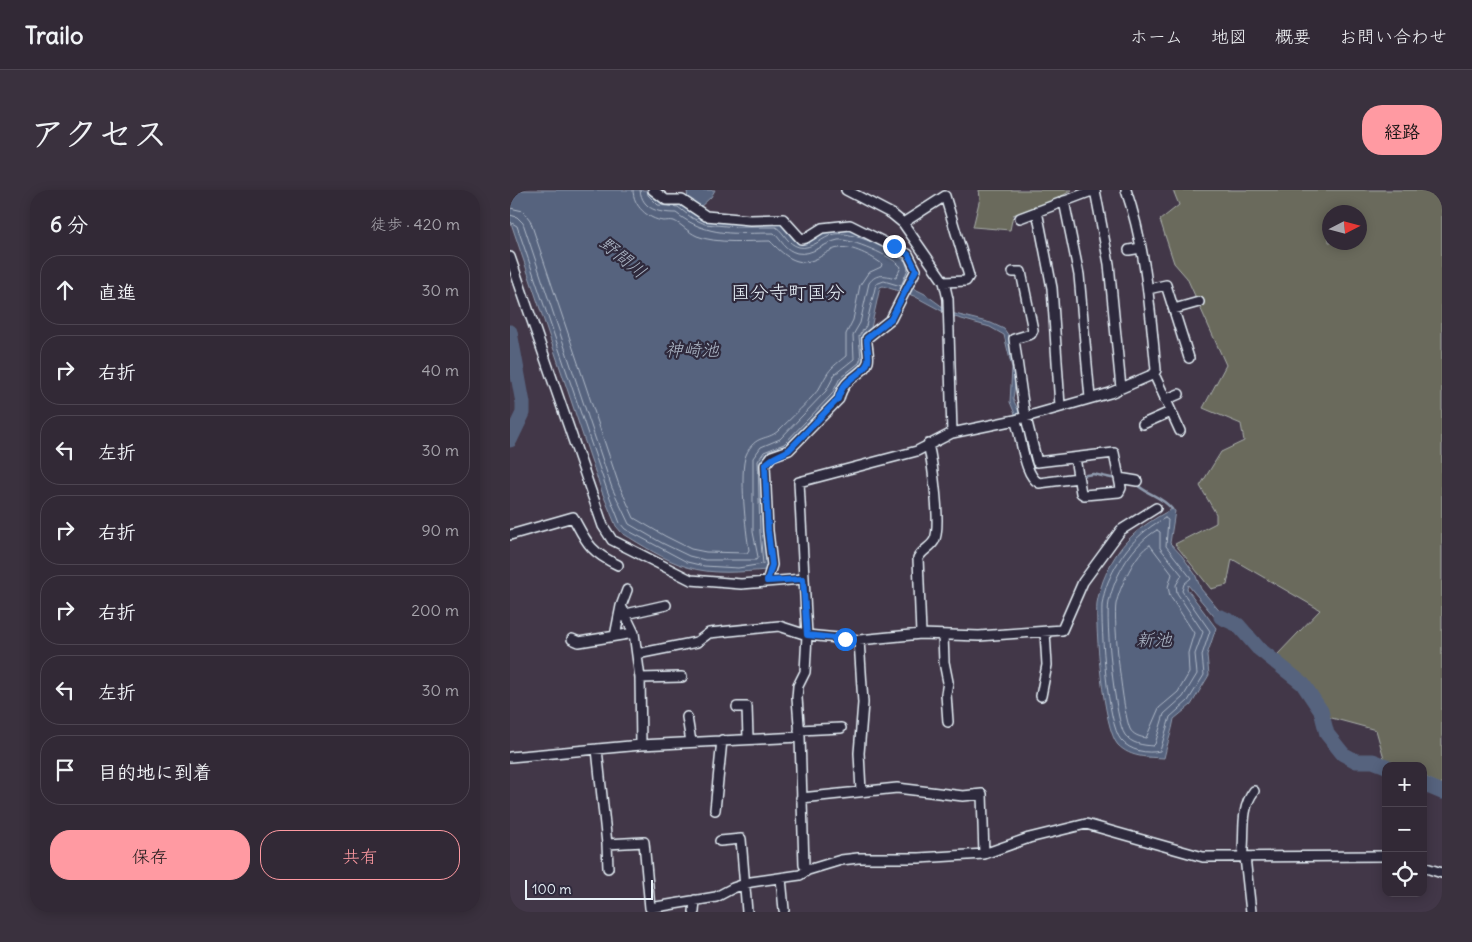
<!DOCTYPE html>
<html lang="ja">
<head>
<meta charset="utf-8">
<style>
  body { margin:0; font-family:Delius,"Klee One",sans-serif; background:#3a313e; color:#f1f3f6 }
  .controls { position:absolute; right:15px; bottom:15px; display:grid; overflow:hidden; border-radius:10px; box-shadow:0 2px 12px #0003 }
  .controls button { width:45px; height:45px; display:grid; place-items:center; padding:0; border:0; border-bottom:1px solid #4d4551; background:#322936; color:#f1f3f6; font:25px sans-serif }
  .compass { position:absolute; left:812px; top:15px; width:45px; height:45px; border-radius:50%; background:#322936; box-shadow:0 2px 12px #0003; rotate:84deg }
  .scale { position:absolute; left:15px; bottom:12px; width:128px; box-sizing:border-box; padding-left:5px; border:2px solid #e8f1f8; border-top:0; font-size:14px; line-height:18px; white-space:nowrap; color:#e8f1f8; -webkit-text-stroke:4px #2f2a3d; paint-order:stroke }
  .stop { position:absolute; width:15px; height:15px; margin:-11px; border:4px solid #1a73e8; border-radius:50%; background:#fff }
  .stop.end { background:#1a73e8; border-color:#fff; box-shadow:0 1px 5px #0008 }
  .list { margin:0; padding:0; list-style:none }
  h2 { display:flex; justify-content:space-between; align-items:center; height:65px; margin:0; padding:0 20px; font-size:21px }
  h2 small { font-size:16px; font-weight:400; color:#a8a6ad }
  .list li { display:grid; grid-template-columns:32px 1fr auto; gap:15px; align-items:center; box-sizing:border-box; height:70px; margin:0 10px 10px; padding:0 10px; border:1px solid #4d4551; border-radius:20px }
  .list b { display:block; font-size:19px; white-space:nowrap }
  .list em { font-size:16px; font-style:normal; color:#a8a6ad }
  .actions { display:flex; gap:10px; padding:15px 20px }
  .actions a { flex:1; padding:11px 0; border:1px solid #ff9aa2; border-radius:20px; text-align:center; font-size:18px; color:#ff9aa2 }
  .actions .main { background:#ff9aa2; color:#111 }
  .icon { flex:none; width:28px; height:28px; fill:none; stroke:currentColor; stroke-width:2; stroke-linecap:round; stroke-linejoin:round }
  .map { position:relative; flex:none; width:932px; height:722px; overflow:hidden; border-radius:20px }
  header { display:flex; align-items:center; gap:30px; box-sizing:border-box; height:70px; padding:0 25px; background:#322936; border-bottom:1px solid #4d4551 }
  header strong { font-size:24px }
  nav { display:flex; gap:28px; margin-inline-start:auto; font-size:18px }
  .intro { display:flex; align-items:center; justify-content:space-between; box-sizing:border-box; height:120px; padding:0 30px }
  h1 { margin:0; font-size:35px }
  .button { padding:12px 22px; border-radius:20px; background:#ff9aa2; color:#111; font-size:18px; font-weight:700 }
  main { display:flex; gap:30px; padding:0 30px }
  aside { flex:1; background:#322936; border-radius:20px; box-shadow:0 2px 12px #0003 }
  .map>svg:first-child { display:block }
  .green { fill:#6a6b5c; stroke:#a9aeaa; fill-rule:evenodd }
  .water { fill:#56637e; stroke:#909caf }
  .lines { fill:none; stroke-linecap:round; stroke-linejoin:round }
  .shore { stroke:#aeb8c7; stroke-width:1 }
  .stream { stroke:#909caf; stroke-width:2.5 }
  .river { stroke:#56637e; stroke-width:15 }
  .street-casing { stroke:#e8f1f8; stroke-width:12 }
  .street { stroke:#2f2a3d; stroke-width:9 }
  .route { stroke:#1a73e8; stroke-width:6 }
  .labels { text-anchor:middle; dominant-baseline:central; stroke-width:4.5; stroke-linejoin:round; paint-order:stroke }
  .water-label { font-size:18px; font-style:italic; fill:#aeb8c7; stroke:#2f2a3d }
  .quarter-label { font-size:19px; fill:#e8f1f8; stroke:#2f2a3d }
</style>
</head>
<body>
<header>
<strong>Trailo</strong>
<nav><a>ホーム</a><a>地図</a><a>概要</a><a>お問い合わせ</a></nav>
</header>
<div class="intro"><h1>アクセス</h1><a class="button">経路</a></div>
<main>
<aside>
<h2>6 分<small>徒歩 · 420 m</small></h2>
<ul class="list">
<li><svg class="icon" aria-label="ahead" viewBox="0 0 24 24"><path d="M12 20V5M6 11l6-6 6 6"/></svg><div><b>直進</b></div><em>30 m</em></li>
<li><svg class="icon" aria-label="right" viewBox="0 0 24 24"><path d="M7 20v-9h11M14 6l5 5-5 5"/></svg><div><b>右折</b></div><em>40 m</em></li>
<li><svg class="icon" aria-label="left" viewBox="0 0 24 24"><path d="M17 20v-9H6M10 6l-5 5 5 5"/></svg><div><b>左折</b></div><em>30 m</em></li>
<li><svg class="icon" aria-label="right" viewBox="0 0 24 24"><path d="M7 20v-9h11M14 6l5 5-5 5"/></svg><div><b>右折</b></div><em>90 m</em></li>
<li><svg class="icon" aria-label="right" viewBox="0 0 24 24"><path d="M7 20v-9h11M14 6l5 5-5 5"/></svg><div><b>右折</b></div><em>200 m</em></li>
<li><svg class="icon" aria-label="left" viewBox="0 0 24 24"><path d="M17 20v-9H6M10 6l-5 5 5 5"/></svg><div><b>左折</b></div><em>30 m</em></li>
<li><svg class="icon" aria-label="arrive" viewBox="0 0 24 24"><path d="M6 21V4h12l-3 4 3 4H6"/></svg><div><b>目的地に到着</b></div></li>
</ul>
<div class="actions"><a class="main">保存</a><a>共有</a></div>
</aside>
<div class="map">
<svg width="932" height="722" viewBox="0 0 932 722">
  <rect width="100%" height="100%" fill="#423748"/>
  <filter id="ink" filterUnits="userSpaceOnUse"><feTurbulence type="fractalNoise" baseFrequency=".02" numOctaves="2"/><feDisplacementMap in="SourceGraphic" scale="10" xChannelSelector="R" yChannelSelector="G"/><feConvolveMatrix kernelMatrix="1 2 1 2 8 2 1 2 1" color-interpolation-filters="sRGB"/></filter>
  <g filter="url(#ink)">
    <path class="green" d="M469,0H562L545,10L503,25L500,40L463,37L470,8Z
      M663,0H932V595L913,586V576H890L874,568L866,540L818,527L810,507L767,465L810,420L722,369L717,395L701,399L665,354L706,333V324L690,296L711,262L734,251L731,234L693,218L716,175L677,88L664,73L650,30L669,15ZM819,22H849V52H819Z"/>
    <path class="water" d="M0,0H139L151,11L174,14L185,24L196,29L271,33L283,49L290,52L324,39H343L395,64L403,80L397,95L415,104L441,123L481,133L494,139L501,149L506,187L503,209L510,224H505L500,212L502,178L494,145L480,137L441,126L404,106L373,96L370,97L361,138L356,144V169L327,207L277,258L257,266L259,370L257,380C231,382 203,385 177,377C154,370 132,355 112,343L106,336L92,302L0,30Z
      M177,0H205L201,7L188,19L178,11Z
      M662,319L665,321L660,353L672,366L685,384L691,399L712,424L708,431L678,395L677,399L706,438L697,465L699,485L681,515L664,529C662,542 657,554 654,568C638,567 621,568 608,555C593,539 585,437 587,413C588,406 591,397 593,391C608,353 628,337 662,319Z"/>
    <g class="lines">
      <path class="shore" d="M137,0L138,5L148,15L168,17L182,28L195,34L227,37H266C275,43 277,54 289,57C302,60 312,47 325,44C341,41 383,59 395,71
        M0,18L13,21L20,30L109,295L124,328L155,346L181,359L196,362L237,363L239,360C236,342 229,281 236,265C245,244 257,251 268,241C277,232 304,207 310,197C320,178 320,179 336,166V144L343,130L350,95L358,83L371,77L372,74C363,67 341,55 329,58C321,59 315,64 308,68C287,79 273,64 260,51C240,51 206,54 187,46C178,42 171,34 164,31C161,30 156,31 153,31C138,29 123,16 123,0
        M0,25L7,27L13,33L102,298L119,334L152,353L179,366L195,370H246L248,367L243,342V268L251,257L270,249L316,201L325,184L344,169L343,145L350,133L359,93C367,82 376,86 386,88L391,77C384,67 340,48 328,50C313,53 303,66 287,63C275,60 272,51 264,43C226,43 198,48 166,23C150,23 132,20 130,0
        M0,32L7,36L97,300L110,333L115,339L177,372L194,376L228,378L253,374L250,342L248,271L254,262L274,254L322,204L330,188L349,173L351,168L349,146L356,136L366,94L374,91L391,96L398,79L396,73
        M655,328L658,330L656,356L681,388L674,394L672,401L700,441L692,465L694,485L678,511L660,527L650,561C637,564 620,561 611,550C597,534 591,438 592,415C593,408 595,399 598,392C610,364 628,342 655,328Z
        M647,340L650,342V358L672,385L666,395L667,403L693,442L685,464L687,484L673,507L654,524L645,554L643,556C632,555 622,554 615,545C605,532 595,429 599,412C605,384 623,354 647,340Z
        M640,355L662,384L658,397L660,406L684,443L678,463L679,483L668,502L649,518L636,548C630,547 623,545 620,539C613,524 603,431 606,414C609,399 626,361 640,355Z"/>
      <path class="stream" d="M511,231L523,278L528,288
        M570,286L583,284L606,289
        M626,294C638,305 651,306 662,319"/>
      <path class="river" d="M0,142L13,213V223L0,250
        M711,427L728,435L748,458L793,494L811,521L817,544L833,564L846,571H863L876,576
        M913,594L932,602"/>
      <defs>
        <path id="street" d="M143,0L156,10H172L196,26L240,30L273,29L291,49L296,48L312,38L340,35L398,64L406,80L381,129L357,148C356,155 360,165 358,172C353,186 334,186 329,209L279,260L262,266L255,275L258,341L262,375L257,391
          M585,0L599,74L611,198
          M554,11L569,85L580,208
          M527,21L542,98L550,216
          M510,28L579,2H585
          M393,33L435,6L459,86L456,91L434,92
          M619,60L631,58
          M0,67L93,336L102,350L181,390L231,394L293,389
          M503,82H511L523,140L521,144L504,149L514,220L527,272L604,263L611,298L609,302L574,305L571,303L565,268
          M638,99L656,95L679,168
          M664,119L689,112
          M644,184L670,241
          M655,210L669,204
          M505,230C512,245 513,285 529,293L568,288
          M633,234L660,222
          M442,243L505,230L600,203L644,184L646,180C640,119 636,58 616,0
          M609,288L627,291
          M0,345L63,327C77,353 80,362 108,375
          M117,400L111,416L124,443L130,488L131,555
          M116,424L156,415
          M411,444L408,368C412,360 420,358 424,351C432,338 422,270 418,254
          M433,445L434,472L438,492L436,504L438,532
          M105,446L111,416
          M62,449L69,452L124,443
          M349,450L353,513L349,563L351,601
          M127,464L187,452L199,443L269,436L297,445L349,450L411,444L469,446L552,440L573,392L611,340L646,318
          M130,488L172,487
          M531,506L537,475L535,442
          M227,517H237L238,548
          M177,527L181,552
          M289,540L331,538
          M290,547L287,508L288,496L295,482L297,445L289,292L407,261L442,243L438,109L434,92L393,33L382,24L336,0
          M87,559L97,654L134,652L140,718L206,707L223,698L241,692L290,685L298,680
          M0,567L131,555L290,547L294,675L298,680L331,670L348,668H409L474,664L519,648L576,634L693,667L876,666
          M291,608L387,598L453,606L472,604L474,664
          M205,620L212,550
          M210,651L231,649L237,722
          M97,654L98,678
          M732,667C736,645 729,621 744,601
          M735,667L741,722
          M913,677L932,683
          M271,688L274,720
          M184,722L185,710"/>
      </defs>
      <use href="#street" class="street-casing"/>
      <use href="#street" class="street"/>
    </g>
  </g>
  <g class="lines" filter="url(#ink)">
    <path class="route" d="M335,449L297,445L293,389L257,391L262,375L258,341L255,275C263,266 270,266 279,260L328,209C334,186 353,186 358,172C360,165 356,155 357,148L381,129L406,80L398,64L384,56"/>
  </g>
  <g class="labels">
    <g class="water-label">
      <text transform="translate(113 67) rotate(39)">野間川</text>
      <text x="182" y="159">神崎池</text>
      <text x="644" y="449">新池</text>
    </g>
    <g class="quarter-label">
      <text x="278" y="102">国分寺町国分</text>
    </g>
  </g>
</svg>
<div class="controls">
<button>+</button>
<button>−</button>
<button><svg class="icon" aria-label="locate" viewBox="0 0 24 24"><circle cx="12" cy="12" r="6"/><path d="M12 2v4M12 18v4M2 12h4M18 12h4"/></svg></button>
</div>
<svg class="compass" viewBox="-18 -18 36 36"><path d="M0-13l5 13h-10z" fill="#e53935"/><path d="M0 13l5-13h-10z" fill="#a8a6ad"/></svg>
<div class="scale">100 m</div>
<div class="stop" style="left:335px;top:449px"></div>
<div class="stop end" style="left:384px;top:56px"></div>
</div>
</main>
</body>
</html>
